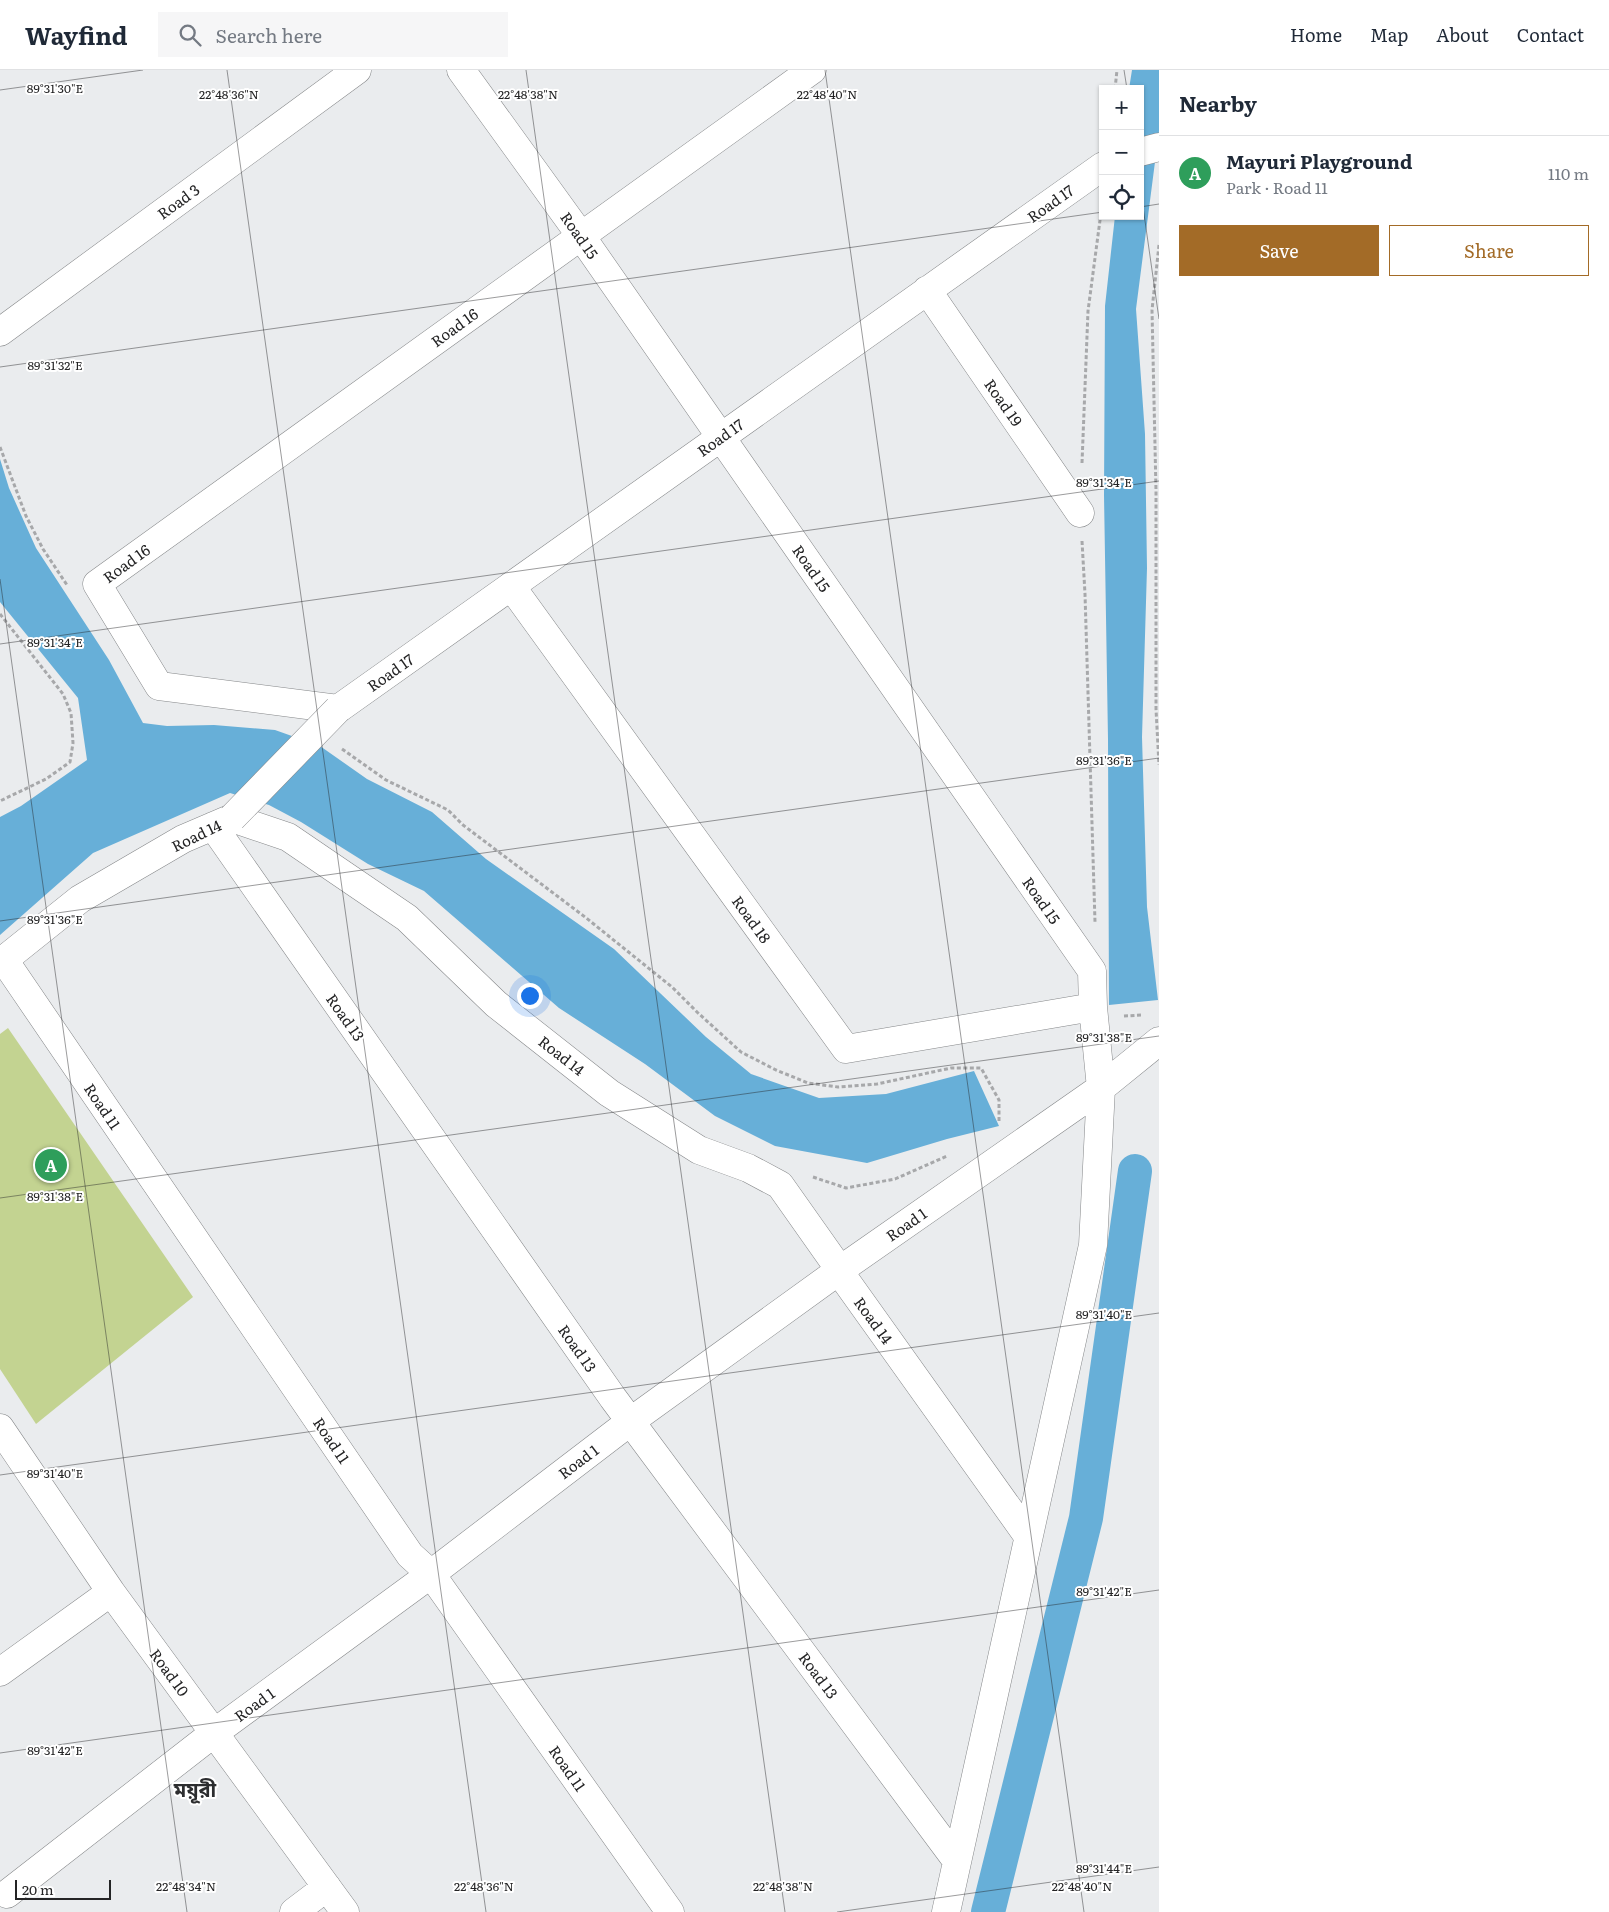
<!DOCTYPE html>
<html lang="en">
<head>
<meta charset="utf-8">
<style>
  body { margin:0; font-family:Literata,"Noto Sans Bengali",serif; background:#f6f6f7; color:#1f2937 }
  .controls { position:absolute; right:15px; top:15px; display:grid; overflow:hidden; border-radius:0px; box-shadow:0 1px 4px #0004 }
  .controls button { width:45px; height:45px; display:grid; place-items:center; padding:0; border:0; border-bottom:1px solid #e0e1e3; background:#fff; color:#1f2937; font:25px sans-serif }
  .scale { position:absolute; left:15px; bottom:12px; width:96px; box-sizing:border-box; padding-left:5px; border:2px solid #242425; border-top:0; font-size:14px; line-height:18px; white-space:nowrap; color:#242425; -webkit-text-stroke:4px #fff; paint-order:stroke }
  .you { position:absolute; left:529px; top:925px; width:18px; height:18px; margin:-12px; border:4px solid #fff; border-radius:50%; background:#1a73e8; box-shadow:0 0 0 8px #1a73e833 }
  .badge { display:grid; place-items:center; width:32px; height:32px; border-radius:50%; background:#a36b27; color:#fff; font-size:16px; font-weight:700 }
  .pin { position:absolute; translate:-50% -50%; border:2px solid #fff; box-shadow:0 1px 5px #0006 }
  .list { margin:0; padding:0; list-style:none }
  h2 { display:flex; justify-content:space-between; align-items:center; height:65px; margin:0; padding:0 20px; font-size:21px }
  h2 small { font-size:16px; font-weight:400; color:#747a83 }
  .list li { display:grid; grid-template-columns:32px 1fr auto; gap:15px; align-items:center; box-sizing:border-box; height:75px; padding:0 20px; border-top:1px solid #e0e1e3 }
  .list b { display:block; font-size:19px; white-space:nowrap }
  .list p { margin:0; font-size:16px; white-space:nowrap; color:#747a83 }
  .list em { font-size:16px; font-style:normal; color:#747a83 }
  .actions { display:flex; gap:10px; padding:15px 20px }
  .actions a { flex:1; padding:11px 0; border:1px solid #a36b27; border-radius:0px; text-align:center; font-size:18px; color:#a36b27 }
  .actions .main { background:#a36b27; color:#fff }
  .icon { flex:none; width:28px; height:28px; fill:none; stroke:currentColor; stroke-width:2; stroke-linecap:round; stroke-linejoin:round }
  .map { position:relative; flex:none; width:1159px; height:1842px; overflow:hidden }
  header { display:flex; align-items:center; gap:30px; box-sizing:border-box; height:70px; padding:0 25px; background:#fff; border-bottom:1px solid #e0e1e3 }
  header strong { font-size:24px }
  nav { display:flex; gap:28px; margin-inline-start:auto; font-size:18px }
  .search { width:350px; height:45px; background:#f6f6f7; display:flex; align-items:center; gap:12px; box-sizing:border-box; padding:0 18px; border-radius:0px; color:#747a83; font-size:19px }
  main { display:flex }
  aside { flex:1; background:#fff }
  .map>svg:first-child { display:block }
  .green { fill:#c3d391 }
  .water { fill:#67afd8 }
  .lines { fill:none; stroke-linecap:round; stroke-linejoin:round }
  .canal { stroke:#67afd8; stroke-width:34 }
  .minor-casing { stroke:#858789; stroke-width:29 }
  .path { stroke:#a7a8aa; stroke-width:3; stroke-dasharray:4 2.5; stroke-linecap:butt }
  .minor { stroke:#fff; stroke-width:28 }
  .minor-bridge-casing { stroke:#858789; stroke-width:29; stroke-linecap:butt }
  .minor-bridge { stroke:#fff; stroke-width:28 }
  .ticks { fill:none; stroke:#242425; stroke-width:1; stroke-opacity:0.45 }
  .labels { text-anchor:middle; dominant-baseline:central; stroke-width:4; stroke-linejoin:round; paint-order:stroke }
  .street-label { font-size:15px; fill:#242425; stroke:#fff }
  .district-label { font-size:20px; font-weight:bold; fill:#2c2d2f; stroke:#fff }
  .ticks-label { font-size:12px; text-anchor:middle; fill:#242425; stroke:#fff; stroke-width:4; stroke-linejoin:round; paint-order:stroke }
</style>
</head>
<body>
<header>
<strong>Wayfind</strong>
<div class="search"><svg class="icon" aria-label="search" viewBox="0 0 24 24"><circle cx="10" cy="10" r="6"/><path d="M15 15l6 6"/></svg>Search here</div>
<nav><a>Home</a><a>Map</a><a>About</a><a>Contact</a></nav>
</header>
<main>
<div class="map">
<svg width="1159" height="1842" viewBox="0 0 1159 1842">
  <rect width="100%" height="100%" fill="#eaecee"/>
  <path class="green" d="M8,958L193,1227L36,1354L0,1299V964Z"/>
  <path class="water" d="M1132,0H1159V61L1136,239L1145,364L1147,498L1142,667L1147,837L1158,930L1109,935L1108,669L1104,425L1105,236L1115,146H1140V19H1129Z
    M0,389L9,418L36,478L109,590L143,653L167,656L214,655L275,660L320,676L367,709L432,742L486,789L614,879L706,967L751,1004L819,1028L886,1024L974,1001L999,1056L947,1069L867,1093L775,1076L715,1046L645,994L559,938L424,821L368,794L301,752L269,735L230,723L93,783L0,865V747L21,736L87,690L78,628L0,532Z"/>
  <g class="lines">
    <path class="canal" d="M988,1842L1086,1448L1135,1101"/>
    <defs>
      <path id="minor" d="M461,0L581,166L1092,901L1093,937L1101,1018L1093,1175L946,1842
        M812,0L97,514L159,616L338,639L1103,96
        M1140,82L1159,77
        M927,220L1080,443
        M0,262L357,0
        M511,516L846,979L1093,937
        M213,756L613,1328L957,1791
        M4,890L410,1485L431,1504L670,1842
        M0,893L80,829L183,769L232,748L288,767L407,848L496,934L609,1023L699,1080L748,1098L780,1115L840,1200L846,1211L1028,1466
        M0,1358L111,1522L345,1842
        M0,1602L111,1522
        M7,1824L214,1663L431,1504L631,1351L840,1200L1101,1018L1159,971
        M294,1842L327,1817"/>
    </defs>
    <use href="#minor" class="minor-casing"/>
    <path class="path" d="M1115,19L1117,0
      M1159,175L1152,240L1156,421V639L1159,695
      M0,377L26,446L43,479L67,515
      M1082,393L1088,241L1102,135
      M1082,471L1085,524L1095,852
      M0,544L63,624L71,643L73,673L70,692L46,709L0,731
      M342,679L386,710L448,740L463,755L585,847L672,917L697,942L741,982L776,1000L808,1013L838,1017L877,1014L951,998H981L999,1030V1052
      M1124,946L1142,945
      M813,1107L846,1118L895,1109L947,1086"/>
    <use href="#minor" class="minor"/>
    <defs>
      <path id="minor-bridge" d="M232,748L338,639"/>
    </defs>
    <use href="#minor-bridge" class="minor-bridge-casing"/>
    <use href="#minor-bridge" class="minor-bridge"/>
  </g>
  <path class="ticks" d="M227,0L486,1842M526,0L785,1842M825,0L1084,1842M1124,0L1127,19M0,20L143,0M1140,116L1159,249M1140,137L1159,134M0,297L1103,142M0,509L187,1842M0,574L1159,411M0,851L1159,688M0,1128L1159,966M0,1405L1159,1243M0,1683L1159,1520M837,1842L1159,1797"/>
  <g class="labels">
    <g class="street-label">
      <text transform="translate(178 131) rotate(-36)">Road 3</text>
      <text transform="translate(1050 133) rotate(-35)">Road 17</text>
      <text transform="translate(580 165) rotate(55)">Road 15</text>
      <text transform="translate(454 257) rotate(-36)">Road 16</text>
      <text transform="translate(1004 332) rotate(55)">Road 19</text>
      <text transform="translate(720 367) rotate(-35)">Road 17</text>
      <text transform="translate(126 493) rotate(-36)">Road 16</text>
      <text transform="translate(812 498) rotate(55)">Road 15</text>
      <text transform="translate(390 602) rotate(-35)">Road 17</text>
      <text transform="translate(196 765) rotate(-26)">Road 14</text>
      <text transform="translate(1042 830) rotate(55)">Road 15</text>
      <text transform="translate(752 849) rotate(54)">Road 18</text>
      <text transform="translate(346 947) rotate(55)">Road 13</text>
      <text transform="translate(562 985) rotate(38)">Road 14</text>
      <text transform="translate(103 1036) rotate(56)">Road 11</text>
      <text transform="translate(906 1154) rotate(-35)">Road 1</text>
      <text transform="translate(874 1250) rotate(54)">Road 14</text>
      <text transform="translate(578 1278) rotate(55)">Road 13</text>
      <text transform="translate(332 1370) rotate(56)">Road 11</text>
      <text transform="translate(578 1391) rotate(-37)">Road 1</text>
      <text transform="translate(170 1602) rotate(54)">Road 10</text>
      <text transform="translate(819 1605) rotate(53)">Road 13</text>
      <text transform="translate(254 1634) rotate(-36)">Road 1</text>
      <text transform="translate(568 1698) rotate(55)">Road 11</text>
    </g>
    <g class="district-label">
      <text x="195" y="1718">ময়ূরী</text>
    </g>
  </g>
  <g class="ticks-label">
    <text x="55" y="23">89°31'30"E</text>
    <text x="229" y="29">22°48'36"N</text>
    <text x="528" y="29">22°48'38"N</text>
    <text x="827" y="29">22°48'40"N</text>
    <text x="55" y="300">89°31'32"E</text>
    <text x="1104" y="417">89°31'34"E</text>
    <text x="55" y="577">89°31'34"E</text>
    <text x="1104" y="695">89°31'36"E</text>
    <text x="55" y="854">89°31'36"E</text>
    <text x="1104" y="972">89°31'38"E</text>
    <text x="55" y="1131">89°31'38"E</text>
    <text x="1104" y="1249">89°31'40"E</text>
    <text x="55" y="1408">89°31'40"E</text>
    <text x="1104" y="1526">89°31'42"E</text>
    <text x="55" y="1685">89°31'42"E</text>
    <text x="1104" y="1803">89°31'44"E</text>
    <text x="186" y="1821">22°48'34"N</text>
    <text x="484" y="1821">22°48'36"N</text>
    <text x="783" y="1821">22°48'38"N</text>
    <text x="1082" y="1821">22°48'40"N</text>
  </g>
</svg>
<div class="controls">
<button>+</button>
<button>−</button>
<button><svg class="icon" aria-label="locate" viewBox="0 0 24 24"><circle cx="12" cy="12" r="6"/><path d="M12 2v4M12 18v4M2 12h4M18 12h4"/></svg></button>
</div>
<div class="scale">20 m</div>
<div class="you"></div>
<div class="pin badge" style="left:51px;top:1095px;background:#2e9e5b">A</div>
</div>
<aside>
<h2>Nearby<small></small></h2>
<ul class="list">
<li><span class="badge" style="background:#2e9e5b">A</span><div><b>Mayuri Playground</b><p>Park · Road 11</p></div><em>110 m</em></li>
</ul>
<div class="actions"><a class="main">Save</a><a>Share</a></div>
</aside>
</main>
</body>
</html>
